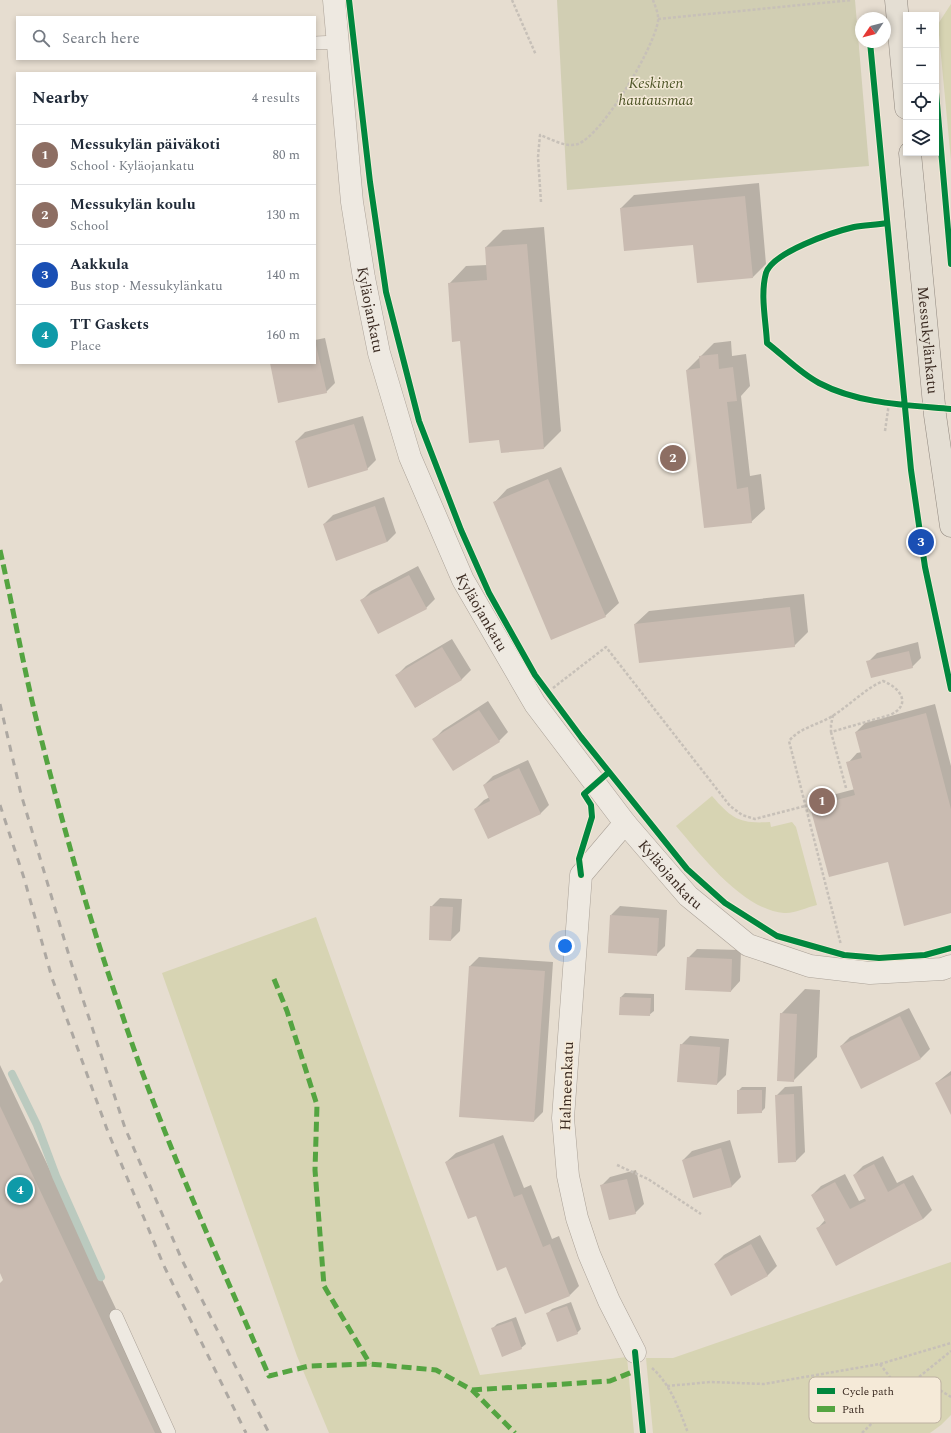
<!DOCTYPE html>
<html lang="en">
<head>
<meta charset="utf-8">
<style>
  body { margin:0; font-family:Spectral,serif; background:#f2f2f3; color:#1f2937 }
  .controls { position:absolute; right:12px; top:12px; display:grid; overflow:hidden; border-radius:0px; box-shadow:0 2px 6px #0003 }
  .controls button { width:36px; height:36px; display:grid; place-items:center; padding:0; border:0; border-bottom:1px solid #e0e1e3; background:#fff; color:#1f2937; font:20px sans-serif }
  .compass { position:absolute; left:855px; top:12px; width:36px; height:36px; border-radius:50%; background:#fff; box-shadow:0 2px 6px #0003; rotate:235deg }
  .you { position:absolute; left:565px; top:946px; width:14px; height:14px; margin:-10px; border:3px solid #fff; border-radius:50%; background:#1a73e8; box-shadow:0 0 0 6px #1a73e833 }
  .badge { display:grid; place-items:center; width:26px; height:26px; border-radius:50%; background:#76695e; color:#fff; font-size:13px; font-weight:700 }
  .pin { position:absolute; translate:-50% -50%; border:2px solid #fff; box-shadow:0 1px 4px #0006 }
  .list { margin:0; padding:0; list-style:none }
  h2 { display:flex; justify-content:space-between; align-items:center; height:52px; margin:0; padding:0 16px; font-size:17px }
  h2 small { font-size:13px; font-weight:400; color:#747a83 }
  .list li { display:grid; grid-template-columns:26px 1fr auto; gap:12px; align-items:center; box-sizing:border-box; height:60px; padding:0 16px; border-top:1px solid #e0e1e3 }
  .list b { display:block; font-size:15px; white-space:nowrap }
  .list p { margin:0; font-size:13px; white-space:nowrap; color:#747a83 }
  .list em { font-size:13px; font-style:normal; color:#747a83 }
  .icon { flex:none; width:22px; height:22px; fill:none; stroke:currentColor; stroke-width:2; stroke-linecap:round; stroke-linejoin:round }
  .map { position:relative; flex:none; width:951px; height:1433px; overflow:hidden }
  .search { position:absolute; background:#fff; box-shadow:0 2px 6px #0003; left:16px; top:16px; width:300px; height:44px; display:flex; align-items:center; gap:10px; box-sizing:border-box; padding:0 14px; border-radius:0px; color:#747a83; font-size:15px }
  .panel { position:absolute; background:#fff; box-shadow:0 2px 6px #0003; left:16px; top:72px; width:300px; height:292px; border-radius:0px }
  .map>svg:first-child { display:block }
  .green { fill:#d7d4b3 }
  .cemetery { fill:#d1ceb3 }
  .shadow { fill:#0003 }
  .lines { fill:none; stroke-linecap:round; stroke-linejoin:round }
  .stream { stroke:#bbcabf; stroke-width:8 }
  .building { fill:#c9bbb1 }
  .lane-casing { stroke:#aba298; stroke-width:14 }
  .street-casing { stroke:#aba298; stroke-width:23 }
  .primary-casing { stroke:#91887f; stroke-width:23 }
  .path { stroke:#c7c0b8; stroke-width:2.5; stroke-dasharray:3 2; stroke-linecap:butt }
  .lane { stroke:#eee9e1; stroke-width:13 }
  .street { stroke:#eee9e1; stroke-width:22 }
  .primary { stroke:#e4ded3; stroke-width:22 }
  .rail { stroke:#ada8a2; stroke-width:3; stroke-dasharray:7 7; stroke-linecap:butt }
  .quiet { stroke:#54a441; stroke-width:5; stroke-dasharray:10 5; stroke-linecap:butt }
  .cycleway-casing { stroke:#f5ead8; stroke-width:8 }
  .cycleway { stroke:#00873e; stroke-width:6 }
  .labels { text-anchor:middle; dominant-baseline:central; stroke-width:3; stroke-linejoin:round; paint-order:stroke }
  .park-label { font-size:15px; font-style:italic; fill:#4f5628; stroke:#f5ead8 }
  .street-label { font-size:15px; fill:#3a2a21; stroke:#f5ead8 }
  .key { fill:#f5ead8; stroke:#bdb0a1; stroke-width:1 }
  .key-label { font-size:11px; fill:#3a2a21 }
</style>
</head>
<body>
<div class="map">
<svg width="951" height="1433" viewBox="0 0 951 1433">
  <rect width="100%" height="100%" fill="#e6ddd0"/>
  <path class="green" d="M951,4V161L938,24Z
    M712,796C732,819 740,824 770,822L771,827L792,822L796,827L817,905C807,907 794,914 784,913C743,910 701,855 676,826Z
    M316,917L480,1375L627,1357L634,1433H329L297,1356L162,973Z
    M951,1262V1415L941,1425L930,1433H653L646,1358H673Z"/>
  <path class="cemetery" d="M557,0H855L869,166L567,190Z"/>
  <path class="shadow" d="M759,183L766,264L753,277L694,244L621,208L634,195Z
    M544,227L561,431L544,448L500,439L461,340L449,284L466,266L487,265L486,247L503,230Z
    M325,338L335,383L326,392L271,363H315V340Z
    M731,341L732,356L746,354L750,386L741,396L750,476L761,474L765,509L751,522L705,527L687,370L714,343Z
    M363,416L376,460L367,469L296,441L305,432Z
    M561,467L619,603L605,616L494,503L507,489Z
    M384,497L396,533L387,542L324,524L333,515Z
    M418,566L435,599L426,608L362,600L371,591Z
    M804,594L808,632L794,646L635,624L649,611Z
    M452,639L471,670L462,679L416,707L397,675L406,666Z
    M918,642L921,658L912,667L868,662L877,653Z
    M488,701L508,732L499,741L434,739L443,730Z
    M935,704L951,766V912L888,861L812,807L821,798L855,789L848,763L857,753L862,752L856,732L865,723Z
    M528,760L549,805L540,814L475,809L484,800L490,797L484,785L493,776Z
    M440,898L462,899L460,931L451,940L431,907Z
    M620,906L667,910L665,946L656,955L611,915Z
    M697,949L741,950L740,981L731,991L688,958Z
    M479,957L553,962L543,1112L534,1121L460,1116L470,966Z
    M805,989L820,990L817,1057L793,1081L781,1014Z
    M625,993L654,994V1011L649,1015L621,997Z
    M909,1008L930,1049L921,1058L841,1046L850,1037Z
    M690,1036L729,1039L726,1075L717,1084L681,1045Z
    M0,1065L175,1433H0V1284L4,1280L0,1271Z
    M951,1071V1112L936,1083Z
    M802,1086L805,1152L796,1161L776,1096L785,1087Z
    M742,1087H766L765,1108L761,1112L738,1091Z
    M503,1135L524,1188L531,1185L552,1239L559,1236L579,1286L570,1295L507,1266L446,1162L456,1153Z
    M730,1140L741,1177L732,1186L694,1197L683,1160L692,1151Z
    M883,1156L897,1183L913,1175L932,1210L923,1219L818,1228L825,1220L812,1195L821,1186L845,1174L859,1201L866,1198L854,1175L863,1166Z
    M636,1170L644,1204L635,1213L601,1186L610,1177Z
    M760,1235L777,1266L768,1275L732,1294L715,1264L724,1255Z
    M571,1302L581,1329L577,1333L547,1314L552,1309Z
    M516,1317L526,1344L521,1348L492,1329L497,1324Z"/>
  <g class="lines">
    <path class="stream" d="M12,1074L37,1125L56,1176L101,1277"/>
  </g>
  <path class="building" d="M745,196L753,278L697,283L693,245L624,251L620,208Z
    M527,244L544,449L501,453L499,440L469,443L460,341L452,342L448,283L487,280L485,247Z
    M316,345L327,393L278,403L270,363H315Z
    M718,354L719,369L733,367L737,401L727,402L737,489L748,487L752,523L704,528L686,370L700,368L699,356Z
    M354,424L368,470L308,488L295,441Z
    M548,479L606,617L551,640L493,502Z
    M375,506L387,542L336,561L323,524Z
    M409,575L427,609L378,634L360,600Z
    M790,607L795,647L639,663L634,624Z
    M442,647L462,680L415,708L395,675Z
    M909,651L913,668L871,678L866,661Z
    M479,710L500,742L453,771L432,739Z
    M926,713L951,809V913L904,926L888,862L829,877L810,807L855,795L846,762L862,758L855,732Z
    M519,768L541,814L488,839L474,809L490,801L483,785Z
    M430,906L453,907L451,941L429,940Z
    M610,915L659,918L657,956L608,953Z
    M687,957L732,959L731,992L685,990Z
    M469,966L545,971L534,1122L459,1117Z
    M620,997L651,998L650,1016L619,1015Z
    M780,1013L797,1014L794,1082L777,1081Z
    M900,1016L921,1059L861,1089L840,1046Z
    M680,1044L720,1047L717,1085L677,1082Z
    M951,1075V1115L935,1083Z
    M737,1090H762V1113L737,1114Z
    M794,1094L796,1162L778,1163L775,1095Z
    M0,1106L155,1433H0V1283L3,1280L0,1273Z
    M494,1143L514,1197L522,1194L543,1247L550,1244L570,1296L525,1314L506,1267L497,1271L476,1216L468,1219L445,1162Z
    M721,1148L732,1187L693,1198L682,1160Z
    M874,1164L888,1192L904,1183L923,1219L836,1266L816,1228L826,1223L811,1195L835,1182L850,1209L866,1201L853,1175Z
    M627,1179L636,1214L609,1220L600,1185Z
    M751,1244L768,1276L731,1296L714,1264Z
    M567,1306L578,1334L557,1342L546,1313Z
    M512,1321L522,1349L502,1357L491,1328Z"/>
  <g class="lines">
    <defs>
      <path id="lane" d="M315,43L339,42
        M116,1316L169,1433"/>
      <g id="street">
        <path id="s1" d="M334,0L352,202L364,278L379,353L410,457L463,580L535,704L625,823L688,896L748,945L810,966L870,973L942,969L951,966"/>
        <path d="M625,823L581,875L563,1118L568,1176L577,1218L589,1254L609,1301L635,1352"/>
      </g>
      <g id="primary">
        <path d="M896,0L906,108"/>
        <path id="s2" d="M910,153L935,415L951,526"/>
      </g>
    </defs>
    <use href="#lane" class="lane-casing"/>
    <use href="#street" class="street-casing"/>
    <use href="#primary" class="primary-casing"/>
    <path class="path" d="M512,0L536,55
      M658,19L852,0
      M541,202L538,157L540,135C551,139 566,148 578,144C603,134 654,48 658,21C659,14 655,6 653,0
      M885,431L889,403
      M553,688L606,647L730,806L742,815L755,819L805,806
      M833,715L831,725V732L890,715C912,705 901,688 883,681C865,689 851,704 834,715C819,725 800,727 789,741L841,945
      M831,732L846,788
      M617,1165L648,1179L701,1214
      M880,1364L902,1393
      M652,1368C671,1385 679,1409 688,1433
      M919,1377L951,1397
      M667,1386L711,1382L764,1384L880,1364L951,1343
      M862,1433L919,1377L951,1351"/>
    <use href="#lane" class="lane"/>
    <use href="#street" class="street"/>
    <use href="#primary" class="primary"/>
    <path class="rail" d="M0,704L21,794L73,969L125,1128L182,1260L269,1433
      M0,805L24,878L52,978L108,1132L164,1266L246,1433"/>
    <path class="quiet" d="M0,550C14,612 25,676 41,738C64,830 90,922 121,1011C162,1136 217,1256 269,1376L309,1366L370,1364L436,1370L472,1390L515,1433
      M274,979L287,1011L317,1105L315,1170L324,1286L370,1364
      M472,1390L610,1381L637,1370"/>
    <defs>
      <path id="cycleway" d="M349,0L370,182L386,292L419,421L461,530L489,593L535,675L581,737L687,869L725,903L777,936L844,955L879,958L925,955L951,948
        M870,42L911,470L925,567L951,689
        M936,92L951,264
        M887,223C876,225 865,225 854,227C833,232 773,252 766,273C760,295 766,321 767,343C784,356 800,373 819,383C859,404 906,405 951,409
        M581,875L579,859L592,817L591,805L584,794L609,772
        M635,1352L643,1433"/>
    </defs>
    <use href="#cycleway" class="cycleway-casing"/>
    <use href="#cycleway" class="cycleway"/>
  </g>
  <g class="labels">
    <g class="park-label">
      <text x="656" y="83">Keskinen<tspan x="656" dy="17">hautausmaa</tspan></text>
    </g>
    <g class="street-label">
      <text stroke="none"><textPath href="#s1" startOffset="312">Kyläojankatu</textPath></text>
      <text stroke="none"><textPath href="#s2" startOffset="188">Messukylänkatu</textPath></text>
      <text stroke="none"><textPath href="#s1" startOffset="636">Kyläojankatu</textPath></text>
      <text stroke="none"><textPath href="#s1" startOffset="960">Kyläojankatu</textPath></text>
      <text transform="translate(567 1086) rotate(-88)">Halmeenkatu</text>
    </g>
  </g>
  <rect x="809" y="1377" width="132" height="46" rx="6" class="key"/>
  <rect x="817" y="1388" width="18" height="6" fill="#00873e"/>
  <rect x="817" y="1406" width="18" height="6" fill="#54a441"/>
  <g class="key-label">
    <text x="842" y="1395">Cycle path</text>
    <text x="842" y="1413">Path</text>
  </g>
</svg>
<div class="controls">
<button>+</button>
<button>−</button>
<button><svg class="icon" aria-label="locate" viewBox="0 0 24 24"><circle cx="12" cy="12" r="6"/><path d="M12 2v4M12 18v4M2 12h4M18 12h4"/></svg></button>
<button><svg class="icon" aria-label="layers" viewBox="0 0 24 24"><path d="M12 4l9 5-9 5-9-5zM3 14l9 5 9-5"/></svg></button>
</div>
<svg class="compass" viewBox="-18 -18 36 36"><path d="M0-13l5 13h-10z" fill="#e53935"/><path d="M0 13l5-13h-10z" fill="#747a83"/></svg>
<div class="you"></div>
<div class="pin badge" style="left:822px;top:801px;background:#8d6e63">1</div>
<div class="pin badge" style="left:673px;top:458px;background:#8d6e63">2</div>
<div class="pin badge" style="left:921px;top:542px;background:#1a4fb4">3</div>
<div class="pin badge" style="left:20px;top:1190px;background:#0f9aa8">4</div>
<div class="search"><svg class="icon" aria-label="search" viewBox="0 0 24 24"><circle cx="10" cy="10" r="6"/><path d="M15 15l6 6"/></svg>Search here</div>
<section class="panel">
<h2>Nearby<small>4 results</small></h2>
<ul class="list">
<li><span class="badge" style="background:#8d6e63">1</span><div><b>Messukylän päiväkoti</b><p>School · Kyläojankatu</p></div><em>80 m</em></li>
<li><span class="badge" style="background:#8d6e63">2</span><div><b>Messukylän koulu</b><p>School</p></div><em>130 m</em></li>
<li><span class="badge" style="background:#1a4fb4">3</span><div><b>Aakkula</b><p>Bus stop · Messukylänkatu</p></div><em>140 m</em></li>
<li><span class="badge" style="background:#0f9aa8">4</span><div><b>TT Gaskets</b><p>Place</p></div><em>160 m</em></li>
</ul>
</section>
</div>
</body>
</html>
